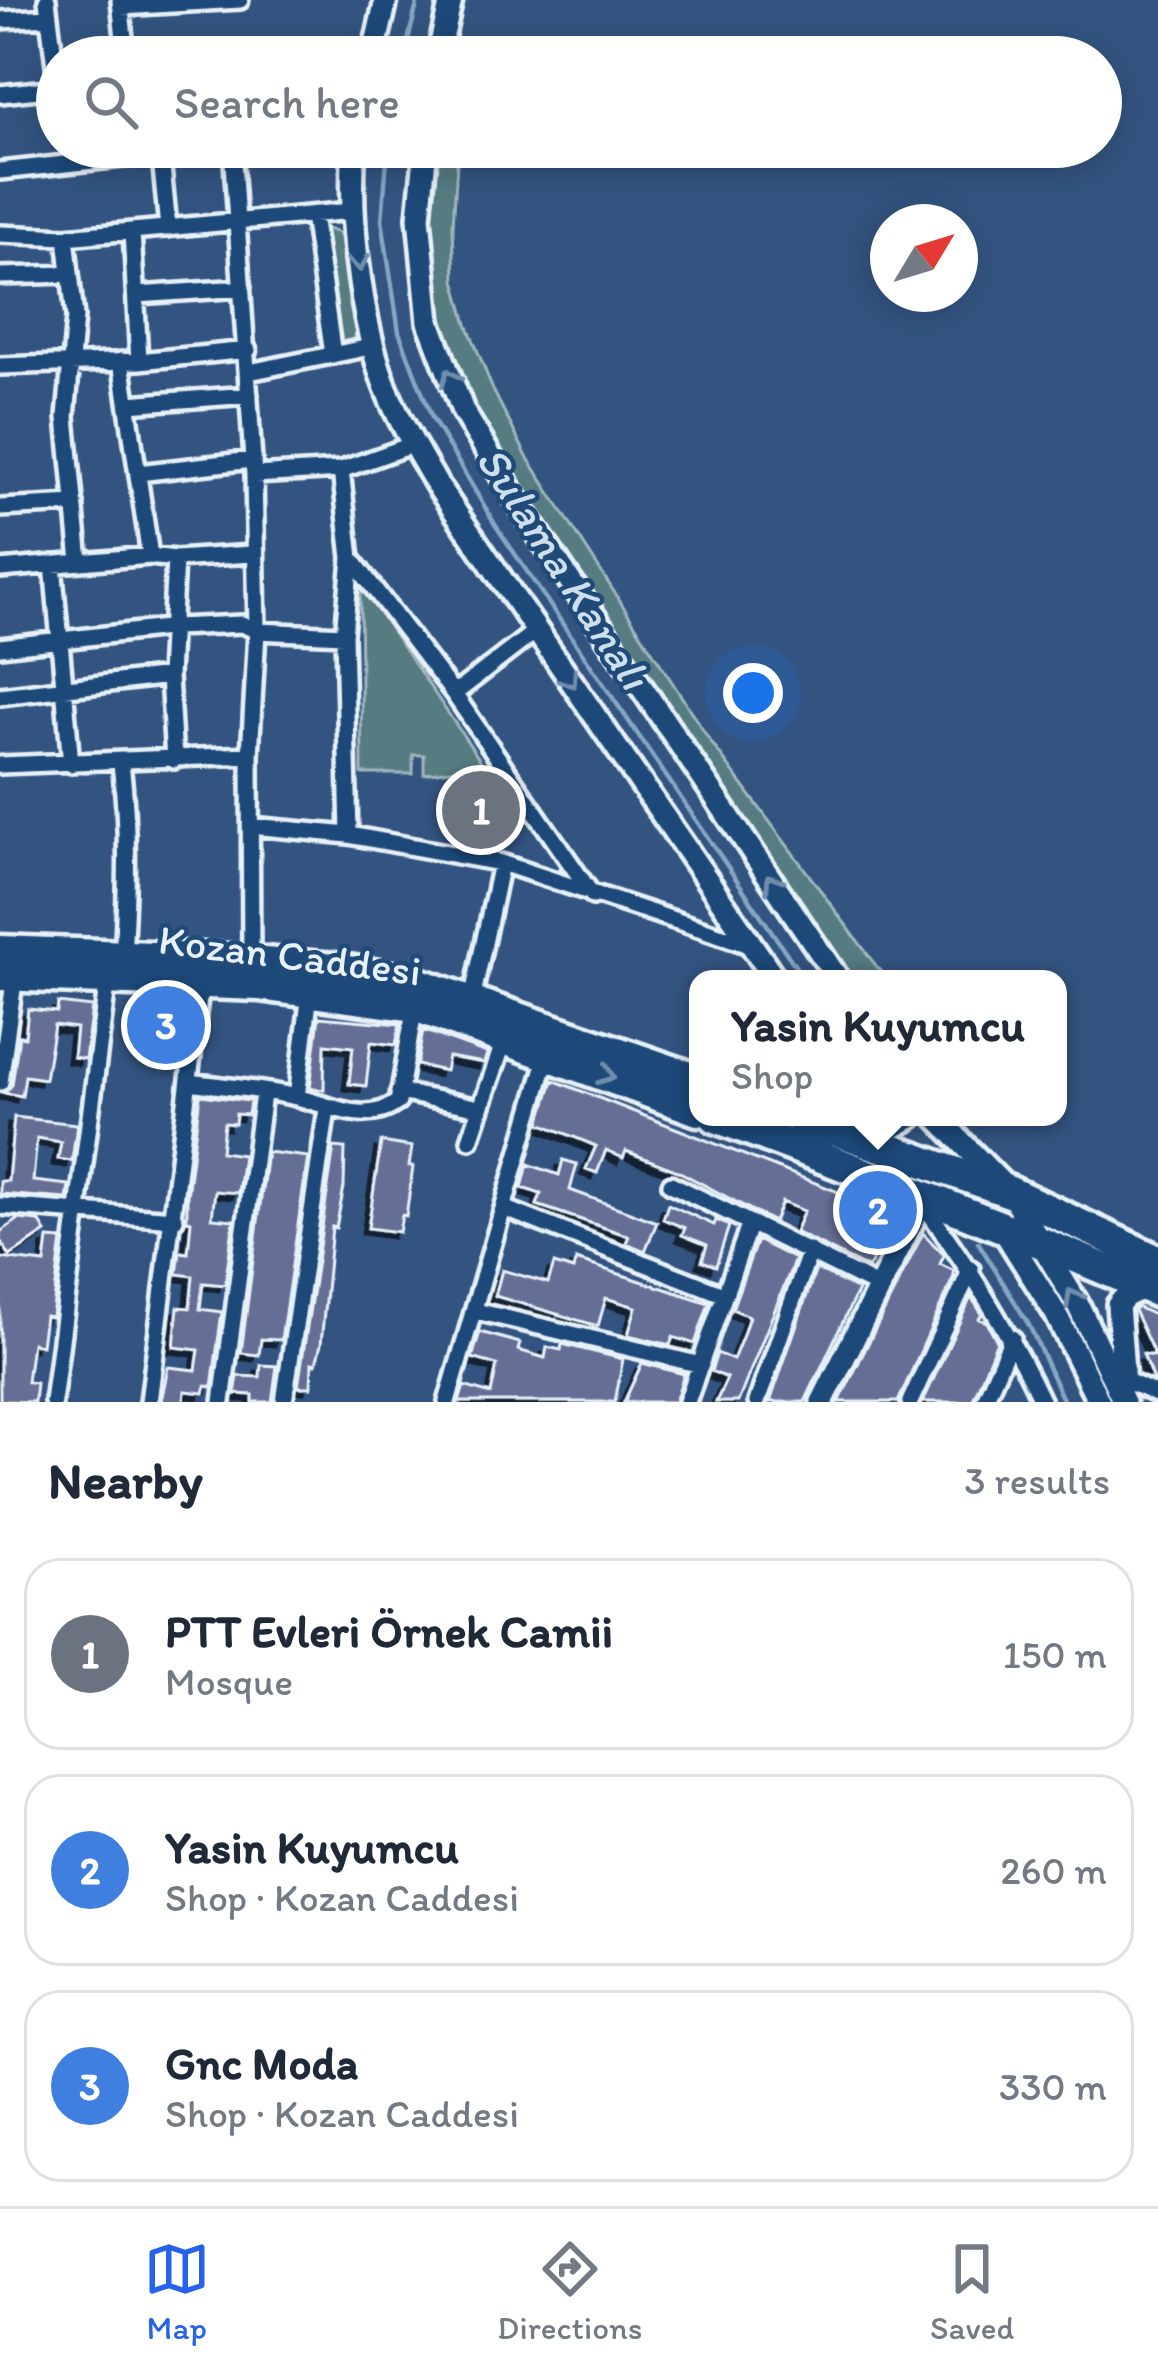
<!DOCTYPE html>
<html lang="en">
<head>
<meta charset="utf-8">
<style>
  body { margin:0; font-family:Itim,sans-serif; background:#f6f6f7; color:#1f2937 }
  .compass { position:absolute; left:870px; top:204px; width:108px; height:108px; border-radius:50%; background:#fff; box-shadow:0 6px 30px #0003; rotate:52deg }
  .you { position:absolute; left:753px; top:693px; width:42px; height:42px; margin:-30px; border:9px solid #fff; border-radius:50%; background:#1a73e8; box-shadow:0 0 0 18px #1a73e833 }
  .badge { display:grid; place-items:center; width:78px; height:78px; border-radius:50%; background:#2563eb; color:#fff; font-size:39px; font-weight:700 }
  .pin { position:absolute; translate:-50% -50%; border:6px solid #fff; box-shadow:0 3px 12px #0006 }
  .popup { position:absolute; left:689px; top:970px; width:378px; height:156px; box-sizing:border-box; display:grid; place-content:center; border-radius:24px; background:#fff; filter:drop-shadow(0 3px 9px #0005); font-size:39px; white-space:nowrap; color:#747a83 }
  .popup b { font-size:45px; color:#1f2937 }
  .popup::after { content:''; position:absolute; left:50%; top:100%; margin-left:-24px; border:24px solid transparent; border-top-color:#fff }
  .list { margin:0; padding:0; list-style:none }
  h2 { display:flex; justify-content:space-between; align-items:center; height:156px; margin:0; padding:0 48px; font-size:51px }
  h2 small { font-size:39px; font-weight:400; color:#747a83 }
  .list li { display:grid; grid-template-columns:78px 1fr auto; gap:36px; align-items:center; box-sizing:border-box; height:192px; margin:0 24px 24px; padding:0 24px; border:3px solid #e0e1e3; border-radius:36px }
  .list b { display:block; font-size:45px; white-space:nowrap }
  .list p { margin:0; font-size:39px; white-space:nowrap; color:#747a83 }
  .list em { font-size:39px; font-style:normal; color:#747a83 }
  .icon { flex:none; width:66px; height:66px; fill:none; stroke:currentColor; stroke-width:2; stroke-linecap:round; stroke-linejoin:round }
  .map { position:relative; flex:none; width:1158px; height:1402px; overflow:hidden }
  .search { position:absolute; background:#fff; box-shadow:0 6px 30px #0003; left:36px; right:36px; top:36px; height:132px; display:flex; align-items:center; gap:30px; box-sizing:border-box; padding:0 42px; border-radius:66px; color:#747a83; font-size:45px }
  .sheet { height:804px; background:#fff }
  nav { display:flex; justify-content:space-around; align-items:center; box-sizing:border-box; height:168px; border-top:3px solid #e0e1e3; background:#fff; font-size:33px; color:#747a83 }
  nav a { display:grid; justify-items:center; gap:6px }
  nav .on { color:#2563eb }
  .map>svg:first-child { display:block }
  .green { fill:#577b81; stroke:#a0b6bc; stroke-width:3 }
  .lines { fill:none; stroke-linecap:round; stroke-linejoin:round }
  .stream { stroke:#84a7c3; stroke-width:4.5 }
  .building { fill:#656e94; stroke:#e8f1f8; stroke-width:3; filter:url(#shadow) }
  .street-casing { stroke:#e8f1f8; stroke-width:24 }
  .secondary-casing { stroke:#e8f1f8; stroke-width:30 }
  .highway-casing { stroke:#e8f1f8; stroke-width:39 }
  .street { stroke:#1f4a7a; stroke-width:15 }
  .secondary { stroke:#1f4a7a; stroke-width:21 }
  .highway { stroke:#1f4a7a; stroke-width:30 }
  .oneway { stroke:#6f8dac }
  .labels { text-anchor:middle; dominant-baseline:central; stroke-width:9; stroke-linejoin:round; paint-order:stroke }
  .street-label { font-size:42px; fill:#e8f1f8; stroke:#1f4a7a }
  .water-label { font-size:45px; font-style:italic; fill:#cfdeeb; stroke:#1f4a7a }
</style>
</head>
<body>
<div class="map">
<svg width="1158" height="1402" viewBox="0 0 1158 1402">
  <defs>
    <filter id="shadow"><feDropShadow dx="-6" dy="6" stdDeviation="0" flood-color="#0009"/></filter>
  </defs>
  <rect width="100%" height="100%" fill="#335481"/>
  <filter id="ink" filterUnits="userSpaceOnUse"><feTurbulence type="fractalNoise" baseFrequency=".00833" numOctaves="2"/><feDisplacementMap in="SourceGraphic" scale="24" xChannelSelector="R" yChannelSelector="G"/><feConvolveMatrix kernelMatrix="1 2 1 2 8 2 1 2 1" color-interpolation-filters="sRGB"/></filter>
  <g filter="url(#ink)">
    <path class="green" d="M440,147H458L453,226L455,280L467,324L493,390L526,455L710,741L886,979H845C769,865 692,751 616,637C549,537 473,438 442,319C426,260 432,206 440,147Z
      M321,227L339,233L345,248L356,333L353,339L331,345Z
      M360,592L367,594L486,769L466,784L463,768L424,774V755H413V774H362Z"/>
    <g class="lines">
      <path class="stream" d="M404,57L418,0
        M388,147L382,220L399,332L432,418L496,526L804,979
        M978,1242L1029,1325L1064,1402"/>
    </g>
    <path class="building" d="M489,775L505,799L479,835L457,822Z
      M58,1003L92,1007L85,1059L73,1057L76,1028L54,1025L45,1079L25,1076L22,1096L4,1093L12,1085L19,1036L25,1037L28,1009L57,1012Z
      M319,1017L400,1024L396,1045L371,1042L366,1086L349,1084L353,1047L325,1044L324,1090L310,1088Z
      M423,1030L487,1053L484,1063L448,1057L445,1071L417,1065Z
      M553,1080L892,1213L871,1264L868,1268L795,1232L804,1211L782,1202L774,1222L678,1171L626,1151L623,1158L606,1150L597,1173L586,1169L596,1146L540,1123Z
      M200,1095L250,1101L248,1115L236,1114L235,1124L224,1123L221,1152L243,1155L238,1193L215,1191L212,1218L234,1220L225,1285L203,1283L200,1309L222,1312L212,1387L206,1386L204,1393L185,1391L184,1402H161L168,1367L196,1370L199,1350L174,1347L178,1307L190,1308L193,1276L177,1274L180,1252L188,1253L191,1221L187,1220V1196Z
      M14,1117L77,1124L72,1161L58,1159L61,1142L37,1138L33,1181L69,1185L67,1199L0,1194V1181H8Z
      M381,1142L412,1147L409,1166L413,1167L406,1216L402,1215L399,1232L368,1228Z
      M334,1147L345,1148L344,1187L336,1228L332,1227L321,1344L316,1364L312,1363L311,1387H298Z
      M267,1152L308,1157L281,1340L261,1339L259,1355L241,1353Z
      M563,1160L577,1164L570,1190L657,1222L645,1251L626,1243L629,1236L537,1205L541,1194L522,1188L528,1164L559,1175Z
      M668,1204L714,1225L716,1220L729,1226L716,1266L702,1261L707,1245L682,1235L685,1228L663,1219Z
      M19,1219L39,1221L46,1232L10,1256L0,1240V1232Z
      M923,1233L944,1255L940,1264L954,1271V1276L898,1402H839Z
      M48,1239L62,1240L52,1317L45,1316L41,1345L32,1343L27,1382L36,1383L34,1402L0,1401V1258L45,1263Z
      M757,1240L795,1259L738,1402H716L727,1378L711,1371L717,1353L733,1360L743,1335L749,1316L732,1309Z
      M576,1260L709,1303L695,1344L673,1337L670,1345L628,1335L636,1307L606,1298L598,1326L495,1296L502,1270L548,1283L554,1264L573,1270Z
      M816,1269L858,1290L805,1402H770Z
      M971,1297L982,1314L979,1319L987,1322L997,1341L972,1402H923Z
      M1137,1307L1158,1317V1382L1153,1380L1143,1354L1155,1356L1134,1310Z
      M480,1332L520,1343L518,1350L545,1358L547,1347L561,1350L562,1344L623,1359L615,1402H459L464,1386L491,1394L497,1365L472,1358Z
      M642,1363L684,1374L675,1402H624Z
      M261,1365L277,1366L272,1402H253V1395L235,1394L238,1376L260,1377Z"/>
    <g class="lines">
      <defs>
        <path id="street" d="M47,0L57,82
          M120,0L126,57
          M121,7L240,0
          M0,20L49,17
          M0,94L57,88
          M160,147L168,228
          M232,147L254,475L257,631L250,755L251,963
          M0,171L160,154
          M313,215L333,355
          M132,231L139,361
          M0,234L66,237L352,211
          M66,237L75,317L66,417L80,562
          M0,276L70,274
          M137,295L242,288
          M121,361L150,556
          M0,366L139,361L248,350
          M249,372L375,346
          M128,404L249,395
          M341,470L351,558L344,635L349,835
          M138,473L252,460
          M254,475L341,470L414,444
          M0,508L75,504
          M351,558L454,694L593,896
          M53,564L71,764
          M0,569L150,556L175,559L252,554
          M0,647L175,627L242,624L257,631L344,635
          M454,694L537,630
          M0,696L169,676
          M174,760L169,676L175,559
          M121,763C129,829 127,890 123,956
          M0,765L250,755
          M251,826L349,835L501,863L753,946
          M472,1000L501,863
          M0,1082L15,975
          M190,1082C225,1087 262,1089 296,1097C331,1105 365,1126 398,1102L415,1006
          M399,1092L480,1108
          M297,1097L310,993
          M470,1140L505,1038
          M671,1184L877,1286
          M920,1200C967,1264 1008,1329 1042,1402
          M0,1206L175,1219
          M506,1209L725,1295
          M476,1311L701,1365
          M1123,1379L1158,1395
          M53,1402L108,978
          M149,1402L201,982
          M222,1402L263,1094
          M284,1402L327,1109
          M447,1402L548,1053
          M687,1402L750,1223
          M757,1402L810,1251
          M910,1402L971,1269
          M984,1402L1012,1338"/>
        <path id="secondary" d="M373,57L386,0
          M438,57L451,0
          M354,147C348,223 362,342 396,411C408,436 423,460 437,485L775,979
          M426,147L419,217L429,322L463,411L525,514L838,979
          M937,1117L1010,1192L1078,1305L1124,1402
          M870,1122L888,1130L911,1117
          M1004,1231L1056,1314L1099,1402
          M1124,1384L1118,1305L1126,1296L1146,1286
          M822,1402L919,1208L914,1192L867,1117"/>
        <path id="highway" d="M0,951L227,960L335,969L411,981L698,1080
          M0,975L259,985L415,1006L698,1110
          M716,1117C865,1173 1013,1229 1158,1292
          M799,1117L1010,1192L1158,1261"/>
      </defs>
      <use href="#street" class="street-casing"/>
      <use href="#secondary" class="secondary-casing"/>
      <use href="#highway" class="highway-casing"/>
      <use href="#street" class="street"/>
      <use href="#secondary" class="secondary"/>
      <use href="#highway" class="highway"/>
    </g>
    <defs><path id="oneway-chevron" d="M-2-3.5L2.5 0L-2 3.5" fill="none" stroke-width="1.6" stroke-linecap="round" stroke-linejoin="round" transform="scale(3)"/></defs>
    <g class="oneway">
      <use href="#oneway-chevron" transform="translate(359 263) rotate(81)"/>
      <use href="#oneway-chevron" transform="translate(450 377) rotate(-111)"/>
      <use href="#oneway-chevron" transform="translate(570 680) rotate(56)"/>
      <use href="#oneway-chevron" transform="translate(772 882) rotate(-124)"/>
      <use href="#oneway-chevron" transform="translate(607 1075) rotate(21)"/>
      <use href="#oneway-chevron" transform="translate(1073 1297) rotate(-120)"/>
    </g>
  </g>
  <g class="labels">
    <g class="street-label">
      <text transform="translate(290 955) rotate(7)">Kozan Caddesi</text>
    </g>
    <g class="water-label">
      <text transform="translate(564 567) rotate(57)">Sulama Kanalı</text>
    </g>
  </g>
</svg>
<svg class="compass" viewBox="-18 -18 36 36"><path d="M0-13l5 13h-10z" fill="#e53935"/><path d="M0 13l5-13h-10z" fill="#747a83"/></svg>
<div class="you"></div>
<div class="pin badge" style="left:481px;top:810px;background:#6b7280">1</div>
<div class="pin badge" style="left:878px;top:1210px;background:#3f7fe0">2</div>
<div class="popup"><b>Yasin Kuyumcu</b>Shop</div>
<div class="pin badge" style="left:166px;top:1025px;background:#3f7fe0">3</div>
<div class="search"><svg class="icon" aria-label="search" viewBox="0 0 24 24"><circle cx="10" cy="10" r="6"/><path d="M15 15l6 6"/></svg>Search here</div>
</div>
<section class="sheet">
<h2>Nearby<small>3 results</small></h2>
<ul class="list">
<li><span class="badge" style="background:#6b7280">1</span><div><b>PTT Evleri Örnek Camii</b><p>Mosque</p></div><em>150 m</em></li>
<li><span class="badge" style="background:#3f7fe0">2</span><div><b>Yasin Kuyumcu</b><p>Shop · Kozan Caddesi</p></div><em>260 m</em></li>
<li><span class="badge" style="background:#3f7fe0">3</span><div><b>Gnc Moda</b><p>Shop · Kozan Caddesi</p></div><em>330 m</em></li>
</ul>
</section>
<nav>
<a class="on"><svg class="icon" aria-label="map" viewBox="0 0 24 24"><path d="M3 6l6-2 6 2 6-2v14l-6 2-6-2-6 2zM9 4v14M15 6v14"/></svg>Map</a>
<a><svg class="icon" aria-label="directions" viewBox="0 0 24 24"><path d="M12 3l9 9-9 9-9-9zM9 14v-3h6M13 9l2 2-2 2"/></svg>Directions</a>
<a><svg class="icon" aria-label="saved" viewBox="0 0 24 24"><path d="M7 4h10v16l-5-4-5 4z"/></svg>Saved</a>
</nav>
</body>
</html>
